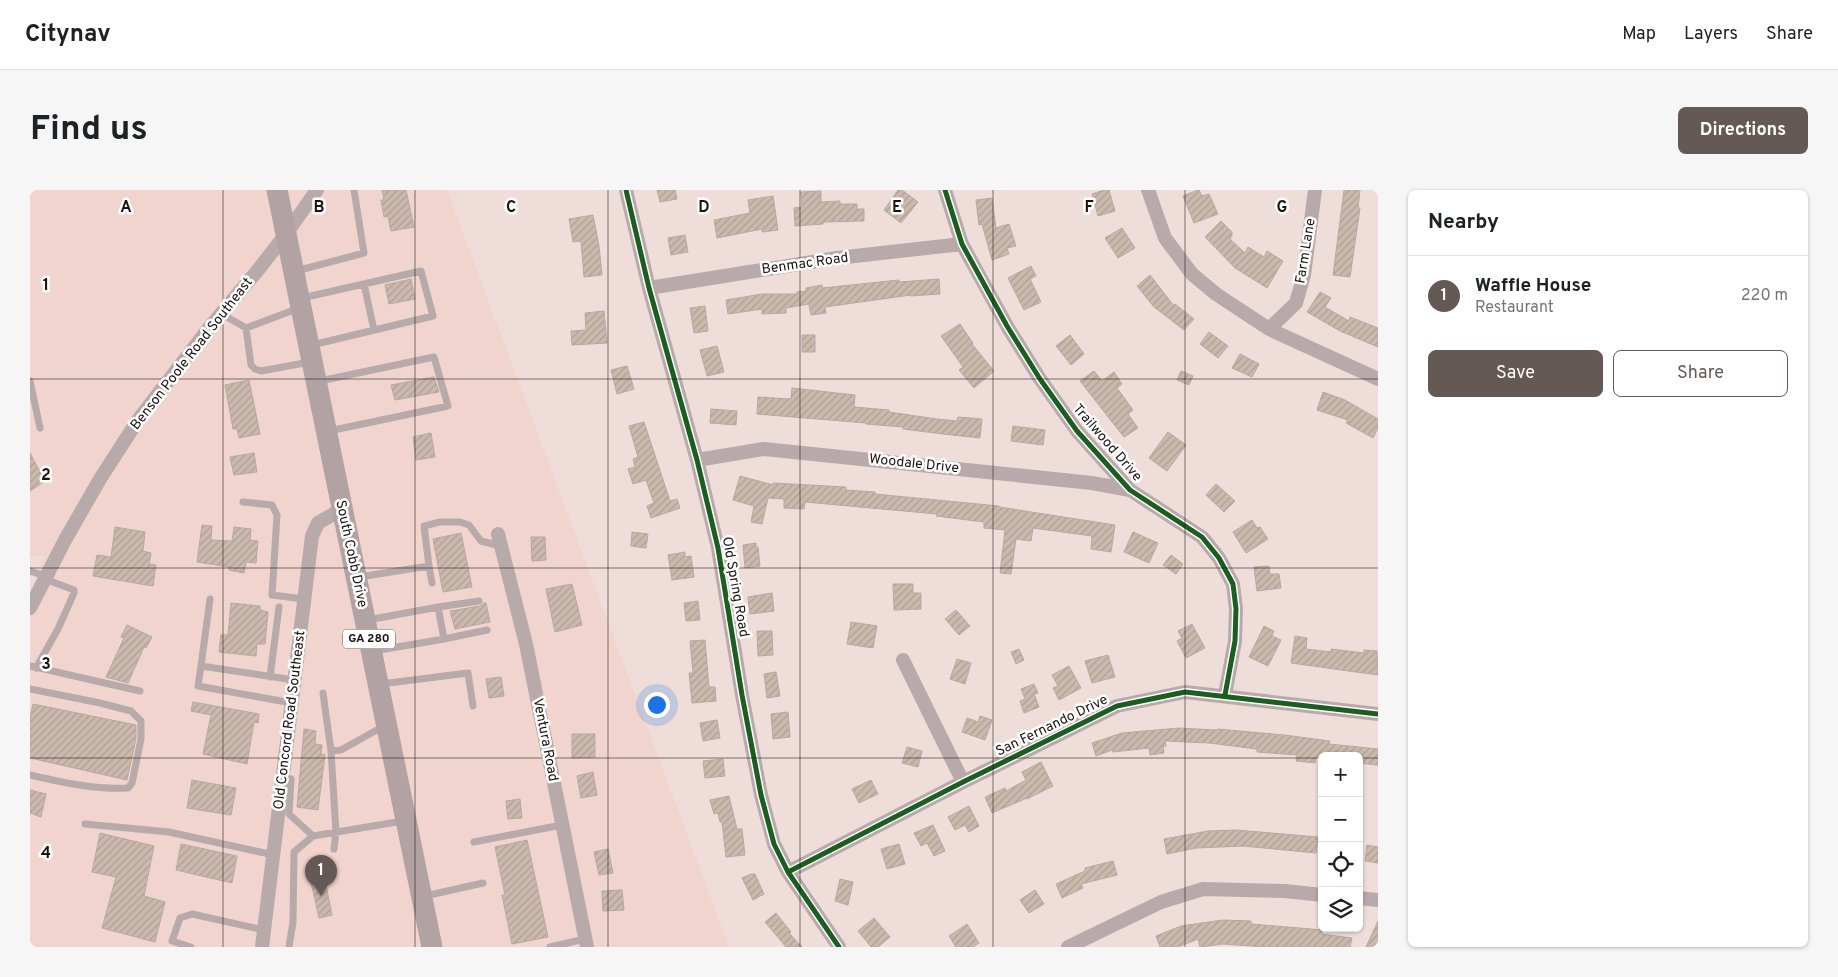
<!DOCTYPE html>
<html lang="en">
<head>
<meta charset="utf-8">
<style>
  body { margin:0; font-family:Overpass,sans-serif; background:#f6f6f6; color:#202124 }
  .controls { position:absolute; right:15px; bottom:15px; display:grid; overflow:hidden; border-radius:8px; box-shadow:0 1px 4px #0004 }
  .controls button { width:45px; height:45px; display:grid; place-items:center; padding:0; border:0; border-bottom:1px solid #e0e0e0; background:#fff; color:#202124; font:25px sans-serif }
  .you { position:absolute; left:626px; top:514px; width:18px; height:18px; margin:-12px; border:4px solid #fff; border-radius:50%; background:#1a73e8; box-shadow:0 0 0 8px #1a73e833 }
  .badge { display:grid; place-items:center; width:32px; height:32px; border-radius:50%; background:#655956; color:#fff; font-size:16px; font-weight:700 }
  .pin { position:absolute; translate:-50% -41px; filter:drop-shadow(0 1px 2px #0008) }
  .pin::after { content:''; position:absolute; top:26px; width:18px; height:15px; background:inherit; clip-path:polygon(0 0,100% 0,50% 100%) }
  .list { margin:0; padding:0; list-style:none }
  h2 { display:flex; justify-content:space-between; align-items:center; height:65px; margin:0; padding:0 20px; font-size:21px }
  h2 small { font-size:16px; font-weight:400; color:#757577 }
  .list li { display:grid; grid-template-columns:32px 1fr auto; gap:15px; align-items:center; box-sizing:border-box; height:80px; padding:0 20px; border-top:1px solid #e0e0e0 }
  .list b { display:block; font-size:19px; white-space:nowrap }
  .list p { margin:0; font-size:16px; white-space:nowrap; color:#757577 }
  .list em { font-size:16px; font-style:normal; color:#757577 }
  .actions { display:flex; gap:10px; padding:15px 20px }
  .actions a { flex:1; padding:11px 0; border:1px solid #655956; border-radius:8px; text-align:center; font-size:18px; color:#655956 }
  .actions .main { background:#655956; color:#fff }
  .icon { flex:none; width:28px; height:28px; fill:none; stroke:currentColor; stroke-width:2; stroke-linecap:round; stroke-linejoin:round }
  .map { position:relative; flex:none; width:1348px; height:757px; overflow:hidden; border-radius:8px }
  header { display:flex; align-items:center; gap:30px; box-sizing:border-box; height:70px; padding:0 25px; background:#fff; border-bottom:1px solid #e0e0e0 }
  header strong { font-size:24px }
  nav { display:flex; gap:28px; margin-inline-start:auto; font-size:18px }
  .intro { display:flex; align-items:center; justify-content:space-between; box-sizing:border-box; height:120px; padding:0 30px }
  h1 { margin:0; font-size:35px }
  .button { padding:12px 22px; border-radius:8px; background:#655956; color:#fff; font-size:18px; font-weight:700 }
  main { display:flex; gap:30px; padding:0 30px }
  aside { flex:1; background:#fff; border-radius:8px; box-shadow:0 1px 4px #0004 }
  .map>svg:first-child { display:block }
  .built { fill:#f0d4cd }
  .building { fill:url(#building-hatch); stroke:#b4a9a4 }
  .lines { fill:none; stroke-linecap:round; stroke-linejoin:round }
  .lane { stroke:#b8aaab; stroke-width:7 }
  .street { stroke:#b8aaab; stroke-width:14 }
  .primary { stroke:#b2a2a3; stroke-width:21 }
  .cycleway-casing { stroke:#fff; stroke-width:8 }
  .cycleway { stroke:#1b5e20; stroke-width:5 }
  .grid { fill:none; stroke:#1b120f; stroke-width:1; stroke-opacity:0.55 }
  .labels { text-anchor:middle; dominant-baseline:central; stroke-width:5; stroke-linejoin:round; paint-order:stroke }
  .shield { fill:#fff; stroke:#5f5957; stroke-width:1 }
  .shield-label { font-size:12px; font-weight:bold; fill:#1b120f }
  .street-label { font-size:14px; fill:#1b120f; stroke:#fff }
  .grid-label { font-size:16px; text-anchor:middle; font-weight:bold; fill:#1b120f; stroke:#fff; stroke-width:5; stroke-linejoin:round; paint-order:stroke }
</style>
</head>
<body>
<header>
<strong>Citynav</strong>
<nav><a>Map</a><a>Layers</a><a>Share</a></nav>
</header>
<div class="intro"><h1>Find us</h1><a class="button">Directions</a></div>
<main>
<div class="map">
<svg width="1348" height="757" viewBox="0 0 1348 757">
  <defs>
    <pattern id="building-hatch" width="6" height="6" patternUnits="userSpaceOnUse" patternTransform="scale(1.25)"><rect width="6" height="6" fill="#ccb9ad"/><path d="M-1 1l2-2M0 6l6-6M5 7l2-2" fill="none" stroke="#af9e94"/></pattern>
  </defs>
  <rect width="100%" height="100%" fill="#eeddd9"/>
  <path class="built" d="M0,0H417L699,757H0V401L15,366H0Z"/>
  <path class="building" d="M352,0H376L384,37L361,41L358,26L354,27L351,10H354Z
    M627,0H645L647,9L630,12Z
    M868,0H872L888,12L871,33L854,20Z
    M1074,0H1079L1085,21L1068,26L1062,4Z
    M1168,0H1169L1172,6L1179,4L1188,24L1164,33L1153,6Z
    M1314,0H1330L1328,18H1330L1320,87L1303,85Z
    M791,1V12L810,11V14H827V19H834V31L793,32V34L765,36L764,18L772,17L771,2Z
    M743,6L748,40L732,42V39L687,48L684,30L720,23L718,10Z
    M962,8L966,38L979,34L986,56L977,58L979,64L962,70L952,34L949,35L946,10Z
    M563,25L569,56L572,85L554,87L551,51L543,52L539,29Z
    M1191,31L1202,42V46L1200,49L1215,63L1218,57L1234,67L1237,61L1253,71L1237,98L1205,78L1175,47Z
    M1092,38L1105,58L1088,68L1075,48Z
    M655,45L658,62L641,65L638,48Z
    M1001,76L1006,86L1000,89L1011,112L994,120L978,88Z
    M1120,85L1144,116L1145,114L1164,129L1154,140L1124,117L1107,96Z
    M381,89L385,109L359,114L355,95Z
    M909,89L910,104L881,106V105L795,117L796,123L781,125L779,114L756,118V123L732,124V119L698,124L696,110L732,104H767V102L776,101V98L792,95V98L869,90V92Z
    M1290,102L1301,108L1295,117L1319,131L1320,127L1348,138V157L1310,141L1277,122Z
    M675,116L678,141L664,143L660,118Z
    M574,121L577,153L542,155L541,141L556,140L555,123Z
    M930,134L943,153L942,154L964,181L944,198L929,180L933,177L911,146Z
    M1179,142L1198,156L1188,168L1170,154Z
    M772,145H785V162H772Z
    M1040,145L1054,164L1041,175L1026,156Z
    M687,156L694,182L677,186L670,160Z
    M1210,164L1229,174L1222,187L1202,178Z
    M597,176L604,199L587,204L581,180Z
    M1064,181L1072,191L1084,182L1092,194L1087,198L1103,220L1098,224L1108,238L1094,247L1050,191Z
    M1151,181L1163,186L1159,195L1147,190Z
    M404,187L409,202L365,210L361,195Z
    M219,190L230,244L209,248L207,239H203L195,195Z
    M762,198L825,205L824,217L859,220V222L907,229L927,231L928,227L952,229L950,248L913,244L873,239V237L836,234V233L727,224L728,207L761,209Z
    M1293,202L1315,210L1348,229V238L1343,248L1316,233L1318,230L1287,220Z
    M681,219L707,221L706,235L680,233Z
    M614,232L640,311L647,309L650,318L621,328L617,316L624,313L616,290L603,294L598,279L605,277L603,269L608,267L599,236Z
    M983,236L1015,240L1013,255L981,251Z
    M1138,242L1156,255L1137,281L1119,268Z
    M401,243L405,267L386,270L383,247Z
    M0,263L15,291L0,301Z
    M224,263L227,282L204,285L200,267Z
    M710,286L743,295V293L816,297V300L845,302V304L969,316V317L1085,335L1081,362L1061,359L1062,346L1003,338L1001,351L986,349L981,384L970,383L975,340L954,338V332L906,326L907,324L775,312L774,319L754,318V309L738,308L732,334L721,332L724,316L703,310Z
    M1186,294L1205,311L1194,322L1176,305Z
    M1222,330L1227,338L1230,337L1238,349L1216,363L1203,342Z
    M172,335L182,336L181,350L202,351L204,337L221,339L220,350L228,351L226,373L216,372L214,383L199,380V377L167,372Z
    M85,337L115,342L113,361L121,363L119,374L126,375L123,396L63,386L67,365L81,367Z
    M602,342L618,344L616,358L601,356Z
    M1103,342L1128,353L1119,373L1094,362Z
    M431,343L442,397L413,402L403,349Z
    M501,347H515L516,370L502,371Z
    M726,353V357H728L730,376L715,378L713,355Z
    M655,362V367L661,366L664,387L642,390L638,365Z
    M1141,365L1153,374L1146,384L1133,375Z
    M1239,376L1240,384H1249L1251,398L1227,401L1224,377Z
    M542,394L552,435L525,442L516,399Z
    M863,394H883V403H891V419L864,420Z
    M742,403L744,421L720,424L718,407Z
    M668,411L670,430L656,431L654,413Z
    M201,413L230,416V420L238,422L235,454H227L226,466L189,462L191,445H198Z
    M454,413H456L460,432L425,439L420,421L450,416Z
    M926,420L940,436L929,445L915,429Z
    M821,432L847,436L843,458L817,454Z
    M1162,434L1175,458L1156,468L1147,451L1152,448L1148,441Z
    M97,435L122,447L116,458L114,457L98,493L76,487L94,448L91,447Z
    M1234,436L1244,441L1242,446L1251,450L1238,476L1219,467Z
    M727,441H742L743,465L728,466Z
    M1265,446L1277,448L1276,459L1301,462V459L1334,463V460L1347,461L1348,485L1261,473Z
    M675,450L679,497H685L686,511L662,513L659,483H663L660,451Z
    M989,459L994,470L986,474L981,462Z
    M1078,465L1085,487L1062,493L1055,471Z
    M927,469L941,473L935,494L920,489Z
    M1039,476L1051,498L1029,510L1023,498L1028,496L1022,485Z
    M746,482L750,506L737,508L734,484Z
    M471,487L474,506L459,508L456,489Z
    M1004,494L1008,503L1004,504L1009,517L994,523L990,511L995,509L991,499Z
    M163,512L229,524L228,533L224,532L217,574L173,564L181,525L161,521Z
    M3,514L106,535V548L97,590L0,568V528Z
    M758,522L760,547L743,549L741,524Z
    M950,526L962,530L955,550L932,542L937,528L948,532Z
    M687,530L690,548L673,551L670,533Z
    M1149,538L1187,540L1188,539L1254,545L1300,551L1299,554L1348,559V575L1329,573V566L1286,567L1285,573L1266,571L1267,565L1227,562V559L1179,553L1135,551L1136,556H1133L1134,563L1120,565L1119,558L1083,562L1082,560L1066,566L1062,553L1092,543Z
    M274,539L286,541L285,554L292,555L291,564L295,565L288,620L267,617Z
    M542,544H565V567L542,568Z
    M877,557L892,561L888,577L872,573Z
    M693,569L695,586L675,588L673,571Z
    M1011,572L1023,596L997,609V608L962,623L955,607L975,598L976,601L996,590L992,582Z
    M563,582L567,605L551,608L547,586Z
    M162,590L206,598L201,625L157,618Z
    M841,590L848,604L829,613L822,599Z
    M0,600L16,604L11,627L0,623Z
    M699,606L707,639H712L715,665L696,667L692,632H690L688,623L684,624L680,610Z
    M490,609L492,628L478,629L476,611Z
    M939,616L949,636L939,642L935,635L925,640L918,627Z
    M903,635L915,661L904,666L897,653L891,656L884,643Z
    M1206,640L1288,647L1286,663L1213,656L1166,658L1137,664L1134,649L1178,641Z
    M70,643L124,656L114,706L135,712L125,752L72,738L86,687L62,682Z
    M497,650L518,747L482,754L472,705H475L465,657Z
    M151,654L207,666L202,693L146,680Z
    M869,654L875,674L857,679L851,659Z
    M1337,655L1348,657V673L1335,671Z
    M578,659L583,683L569,685L564,662Z
    M1083,671L1087,685L1051,694L1053,698L1032,708L1026,694L1055,681V678Z
    M721,684H725L734,704L723,710L712,688Z
    M294,685L302,725L289,728L280,688Z
    M810,689L823,692L818,715L805,711Z
    M592,700L594,720L573,721L572,701Z
    M1005,700L1014,714L999,723L990,710Z
    M746,723L761,742L759,743L772,757H756L735,732Z
    M844,728L860,747L848,757H841L828,741Z
    M1193,730L1221,731V734L1293,740L1292,744L1322,748L1320,757H1235L1193,754L1170,757L1168,749L1148,757H1130L1126,746L1151,736Z
    M1348,731V757H1336Z
    M937,734L949,753L943,757H926L919,746Z"/>
  <g class="lines">
    <path class="lane" d="M266,81L334,63L324,0
      M334,94L344,140
      M272,108L391,81L403,126L282,155
      M192,124L216,138L221,175L225,179L231,181L280,172
      M216,138L269,118
      M0,191L10,238
      M290,191L404,167L418,216L299,241
      M213,312L242,315L247,325L242,405L274,409
      M399,376L402,393
      M0,381L16,386
      M329,387L399,376L394,336L410,332H430L439,335L451,351L471,356
      M408,417L449,411
      M338,430L408,417L414,449L344,461
      M414,449L457,440
      M0,476L110,501
      M171,476L180,409
      M6,478L28,439L44,403V400L15,389
      M240,487L249,417
      M351,494L438,483L443,516
      M0,499L70,513L101,521L111,531V549L102,593L98,598C66,600 31,592 0,585
      M293,503L301,561L311,560L354,536
      M262,513L168,496L171,476L264,490
      M301,561L306,642L304,659
      M253,588L261,589L259,624L283,646L373,631
      M55,634L139,642L244,665
      M444,652L532,635
      M395,706L453,693
      M161,757L142,751L150,728L162,724L234,740
      M259,757L263,732L264,662L283,646
      M520,757L555,749"/>
    <path class="street" d="M596,0L619,98L667,270L688,358L712,505L731,605L744,654L758,682L809,757
      M915,0L932,54L977,136L1010,189L1047,241L1100,300L1172,347L1189,368L1203,394L1206,419L1205,451L1195,505
      M1118,0L1135,48L1162,84L1186,104L1239,139L1348,189
      M619,98L807,68L932,54
      M1239,139L1266,113L1274,85L1285,0
      M667,270L734,259L1062,293L1100,300
      M468,344L496,454L557,757
      M0,418L35,350L70,289L108,230L179,138L228,80L256,44L287,0
      M873,470L933,592
      M758,682L933,592L1087,516L1155,502L1348,524
      M1329,708L1348,710
      M232,757L282,346L288,333L312,319
      M1038,757L1131,712L1173,699L1255,701L1292,705"/>
    <path class="primary" d="M247,0L402,757"/>
    <defs>
      <path id="cycleway" d="M596,0L619,98L667,270L688,358L712,505L731,605L744,654L758,682L809,757
        M915,0L932,54L977,136L1010,189L1047,241L1100,300L1172,347L1189,368L1203,394L1206,419L1205,451L1195,505
        M758,682L933,592L1087,516L1155,502L1348,524"/>
    </defs>
    <use href="#cycleway" class="cycleway-casing"/>
    <use href="#cycleway" class="cycleway"/>
  </g>
  <path class="grid" d="M193,0V757M385,0V757M578,0V757M770,0V757M963,0V757M1155,0V757M0,189H1348M0,378H1348M0,568H1292M1329,568H1348"/>
  <g class="labels">
    <rect class="shield" x="313" y="439.5" width="52" height="19" rx="4"/>
    <g class="shield-label">
      <text x="339" y="449">GA 280</text>
    </g>
    <g class="street-label">
      <text transform="translate(1276 61) rotate(-81)">Farm Lane</text>
      <text transform="translate(775 74) rotate(-8)">Benmac Road</text>
      <text transform="translate(162 164) rotate(-52)">Benson Poole Road Southeast</text>
      <text transform="translate(1077 253) rotate(49)">Trailwood Drive</text>
      <text transform="translate(884 274) rotate(6)">Woodale Drive</text>
      <text transform="translate(321 364) rotate(78)">South Cobb Drive</text>
      <text transform="translate(705 397) rotate(80)">Old Spring Road</text>
      <text transform="translate(260 530) rotate(-83)">Old Concord Road Southeast</text>
      <text transform="translate(1022 536) rotate(-26)">San Fernando Drive</text>
      <text transform="translate(515 550) rotate(79)">Ventura Road</text>
    </g>
  </g>
  <g class="grid-label">
    <text x="96" y="22">A</text>
    <text x="289" y="22">B</text>
    <text x="481" y="22">C</text>
    <text x="674" y="22">D</text>
    <text x="867" y="22">E</text>
    <text x="1059" y="22">F</text>
    <text x="1252" y="22">G</text>
    <text x="16" y="100">1</text>
    <text x="16" y="290">2</text>
    <text x="16" y="479">3</text>
    <text x="16" y="668">4</text>
  </g>
</svg>
<div class="controls">
<button>+</button>
<button>−</button>
<button><svg class="icon" aria-label="locate" viewBox="0 0 24 24"><circle cx="12" cy="12" r="6"/><path d="M12 2v4M12 18v4M2 12h4M18 12h4"/></svg></button>
<button><svg class="icon" aria-label="layers" viewBox="0 0 24 24"><path d="M12 4l9 5-9 5-9-5zM3 14l9 5 9-5"/></svg></button>
</div>
<div class="you"></div>
<div class="pin badge" style="left:291px;top:706px">1</div>
</div>
<aside>
<h2>Nearby<small></small></h2>
<ul class="list">
<li><span class="badge">1</span><div><b>Waffle House</b><p>Restaurant</p></div><em>220 m</em></li>
</ul>
<div class="actions"><a class="main">Save</a><a>Share</a></div>
</aside>
</main>
</body>
</html>
